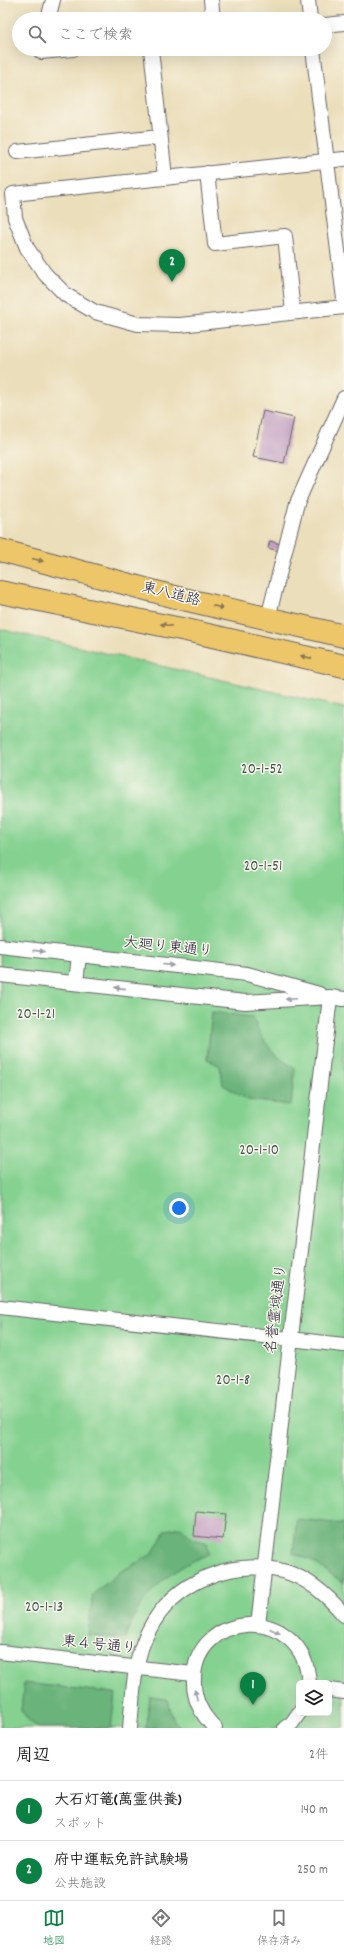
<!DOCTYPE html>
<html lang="ja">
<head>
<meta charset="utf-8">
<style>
  body { margin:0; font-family:Dekko,"Klee One",sans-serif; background:#f2f2f2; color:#222 }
  .controls { position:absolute; right:12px; bottom:12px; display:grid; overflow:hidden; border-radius:6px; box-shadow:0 4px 16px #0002 }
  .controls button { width:36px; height:36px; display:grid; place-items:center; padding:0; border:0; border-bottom:1px solid #e0e0e0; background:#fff; color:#222; font:20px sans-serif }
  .you { position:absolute; left:179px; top:1208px; width:14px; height:14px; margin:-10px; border:3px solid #fff; border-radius:50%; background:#1a73e8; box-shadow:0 0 0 6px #1a73e833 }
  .badge { display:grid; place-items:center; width:26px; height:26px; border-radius:50%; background:#0b8043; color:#fff; font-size:13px; font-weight:700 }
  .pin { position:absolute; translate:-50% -33px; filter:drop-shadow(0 1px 2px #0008) }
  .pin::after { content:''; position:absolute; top:21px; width:14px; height:12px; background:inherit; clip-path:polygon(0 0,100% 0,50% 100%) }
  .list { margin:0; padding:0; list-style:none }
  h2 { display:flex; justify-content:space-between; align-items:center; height:52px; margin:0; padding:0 16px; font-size:17px }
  h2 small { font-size:13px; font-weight:400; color:#767676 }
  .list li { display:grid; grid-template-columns:26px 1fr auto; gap:12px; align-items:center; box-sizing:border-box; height:60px; padding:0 16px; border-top:1px solid #e0e0e0 }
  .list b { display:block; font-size:15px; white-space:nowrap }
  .list p { margin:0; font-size:13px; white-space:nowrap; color:#767676 }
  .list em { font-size:13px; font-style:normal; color:#767676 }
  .icon { flex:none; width:22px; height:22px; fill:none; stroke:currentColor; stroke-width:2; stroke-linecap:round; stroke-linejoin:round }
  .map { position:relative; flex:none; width:344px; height:1728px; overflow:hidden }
  .search { position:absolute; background:#fff; box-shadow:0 4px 16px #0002; left:12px; right:12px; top:12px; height:44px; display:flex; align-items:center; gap:10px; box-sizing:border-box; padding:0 14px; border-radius:22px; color:#767676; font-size:15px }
  .sheet { height:172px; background:#fff }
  nav { display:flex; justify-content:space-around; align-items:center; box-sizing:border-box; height:56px; border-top:1px solid #e0e0e0; background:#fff; font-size:11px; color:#767676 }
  nav a { display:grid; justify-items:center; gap:2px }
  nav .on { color:#0b8043 }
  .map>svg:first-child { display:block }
  .green { fill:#84d190; stroke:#537a66; fill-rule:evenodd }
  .forest { fill:#6bb37a; stroke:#466a5a }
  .building { fill:#c09bc0 }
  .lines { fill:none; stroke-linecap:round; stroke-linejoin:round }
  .lane-casing { stroke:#686467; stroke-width:16 }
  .primary-casing { stroke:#686467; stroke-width:24 }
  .lane { stroke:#fff; stroke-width:14 }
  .primary { stroke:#ecc669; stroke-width:22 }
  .oneway { fill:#877452 }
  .oneway2 { fill:#9c9ca7 }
  .labels { text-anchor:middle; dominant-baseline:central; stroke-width:3; stroke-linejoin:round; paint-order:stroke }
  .street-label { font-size:15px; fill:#22223b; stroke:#fbf7ec }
  .park-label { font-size:15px; fill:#3f5754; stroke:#fbf7ec }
</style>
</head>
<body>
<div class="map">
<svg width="344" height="1728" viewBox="0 0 344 1728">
  <rect width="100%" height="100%" fill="#fbf7ec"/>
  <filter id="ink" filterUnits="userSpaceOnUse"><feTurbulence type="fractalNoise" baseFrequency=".025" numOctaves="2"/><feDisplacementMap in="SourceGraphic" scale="8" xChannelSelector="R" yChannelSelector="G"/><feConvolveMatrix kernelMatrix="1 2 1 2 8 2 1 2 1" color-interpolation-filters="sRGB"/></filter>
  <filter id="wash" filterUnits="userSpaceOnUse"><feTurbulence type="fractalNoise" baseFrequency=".012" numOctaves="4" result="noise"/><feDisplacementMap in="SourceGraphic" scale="16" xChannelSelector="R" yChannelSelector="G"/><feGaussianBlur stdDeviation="0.9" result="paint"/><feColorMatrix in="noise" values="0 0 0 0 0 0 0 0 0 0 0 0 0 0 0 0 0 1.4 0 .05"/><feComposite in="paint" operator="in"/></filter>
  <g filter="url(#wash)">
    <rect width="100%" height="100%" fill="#ebdeba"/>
    <path class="green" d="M0,629L344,708V1728H0ZM299,1683H329V1713H299Z"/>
    <path class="forest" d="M212,1012L253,1017C261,1040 273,1056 295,1068L291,1105L248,1100L223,1085L220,1066L207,1059Z
      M297,1519L344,1524V1583L310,1560L293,1553Z
      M181,1527L193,1539L207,1543L209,1554C169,1569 138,1597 125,1639L88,1635L93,1594L120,1572L152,1554L166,1530Z
      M24,1683L115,1693L111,1728H39L29,1721L21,1710Z
      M150,1697L167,1699L173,1718L179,1728H146Z"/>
    <g id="blocks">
      <path class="building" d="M263,411L294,418L284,463L253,457Z
        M270,541L280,544L279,551L268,548Z
        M196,1511L226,1514L223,1539L194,1536Z"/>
    </g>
  </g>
  <g filter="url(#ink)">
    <use href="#blocks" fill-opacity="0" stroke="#686467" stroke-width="1"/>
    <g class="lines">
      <defs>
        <path id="lane" d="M211,0L213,19
          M308,0L310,19
          M48,19L53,0
          M325,25L344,23
          M41,49V52L73,49
          M151,49L165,177
          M313,49L344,299
          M17,152L160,137
          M344,159L13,194L15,218L27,248L45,274L66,295L95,312L138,324L180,325L344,307
          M207,173L215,244L285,236L293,312
          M268,618L297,503L344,398
          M0,946L247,974L319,994
          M0,975L245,1002L330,997L344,999
          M76,983L79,955
          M0,1307L344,1345
          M258,1625L330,997
          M0,1652L193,1674
          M329,1690L344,1692
          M130,1728C133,1695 133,1660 149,1630C174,1581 233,1557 286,1572C309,1579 329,1597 344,1615
          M215,1728C202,1715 194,1701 194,1683C191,1610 304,1601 309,1683
          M285,1728L292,1723L299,1713"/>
        <path id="primary" d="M0,550L179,598L344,636
          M0,592L186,630L344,666"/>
      </defs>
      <use href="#lane" class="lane-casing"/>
      <use href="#primary" class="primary-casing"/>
      <use href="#lane" class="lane"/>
      <use href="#primary" class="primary"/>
    </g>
    <defs><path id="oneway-solid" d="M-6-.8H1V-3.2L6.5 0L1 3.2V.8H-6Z"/></defs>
    <g class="oneway">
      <use href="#oneway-solid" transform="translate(38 560) rotate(15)"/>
      <use href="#oneway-solid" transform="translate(218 607) rotate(13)"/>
      <use href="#oneway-solid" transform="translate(166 625) rotate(-169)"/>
      <use href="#oneway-solid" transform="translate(306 657) rotate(-167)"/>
    </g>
    <g class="oneway2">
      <use href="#oneway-solid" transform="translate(39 951) rotate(6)"/>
      <use href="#oneway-solid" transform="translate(168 965) rotate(6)"/>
      <use href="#oneway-solid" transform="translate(120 988) rotate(-174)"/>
      <use href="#oneway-solid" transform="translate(291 999) rotate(177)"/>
      <use href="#oneway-solid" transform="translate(275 1631) rotate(24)"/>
      <use href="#oneway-solid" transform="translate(196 1695) rotate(-104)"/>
    </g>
  </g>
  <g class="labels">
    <g class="street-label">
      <text transform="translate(171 595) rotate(14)">東八道路</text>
      <text transform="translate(168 948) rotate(6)">大廻り東通り</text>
      <text transform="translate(277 1309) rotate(-83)">名誉霊域通り</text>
      <text transform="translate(99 1646) rotate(6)">東４号通り</text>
    </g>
    <g class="park-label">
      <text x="262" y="770">20-1-52</text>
      <text x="263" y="867">20-1-51</text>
      <text x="36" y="1015">20-1-21</text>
      <text x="259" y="1151">20-1-10</text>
      <text x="233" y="1381">20-1-8</text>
      <text x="44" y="1608">20-1-13</text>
    </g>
  </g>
</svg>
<div class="controls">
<button><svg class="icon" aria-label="layers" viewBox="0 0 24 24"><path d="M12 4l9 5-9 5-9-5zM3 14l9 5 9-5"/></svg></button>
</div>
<div class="you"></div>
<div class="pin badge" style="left:253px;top:1705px">1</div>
<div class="pin badge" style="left:172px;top:282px">2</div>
<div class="search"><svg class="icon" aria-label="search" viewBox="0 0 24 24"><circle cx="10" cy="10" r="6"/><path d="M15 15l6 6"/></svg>ここで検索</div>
</div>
<section class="sheet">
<h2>周辺<small>2件</small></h2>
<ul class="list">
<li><span class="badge">1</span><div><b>大石灯篭(萬霊供養)</b><p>スポット</p></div><em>140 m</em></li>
<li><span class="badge">2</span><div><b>府中運転免許試験場</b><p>公共施設</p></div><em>250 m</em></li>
</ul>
</section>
<nav>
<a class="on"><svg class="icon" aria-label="map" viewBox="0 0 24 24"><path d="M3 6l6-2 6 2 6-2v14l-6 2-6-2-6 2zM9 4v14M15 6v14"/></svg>地図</a>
<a><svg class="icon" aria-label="directions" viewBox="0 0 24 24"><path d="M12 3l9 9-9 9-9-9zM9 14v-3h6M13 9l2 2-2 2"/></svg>経路</a>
<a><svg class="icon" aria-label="saved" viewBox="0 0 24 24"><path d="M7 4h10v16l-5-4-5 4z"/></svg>保存済み</a>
</nav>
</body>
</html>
